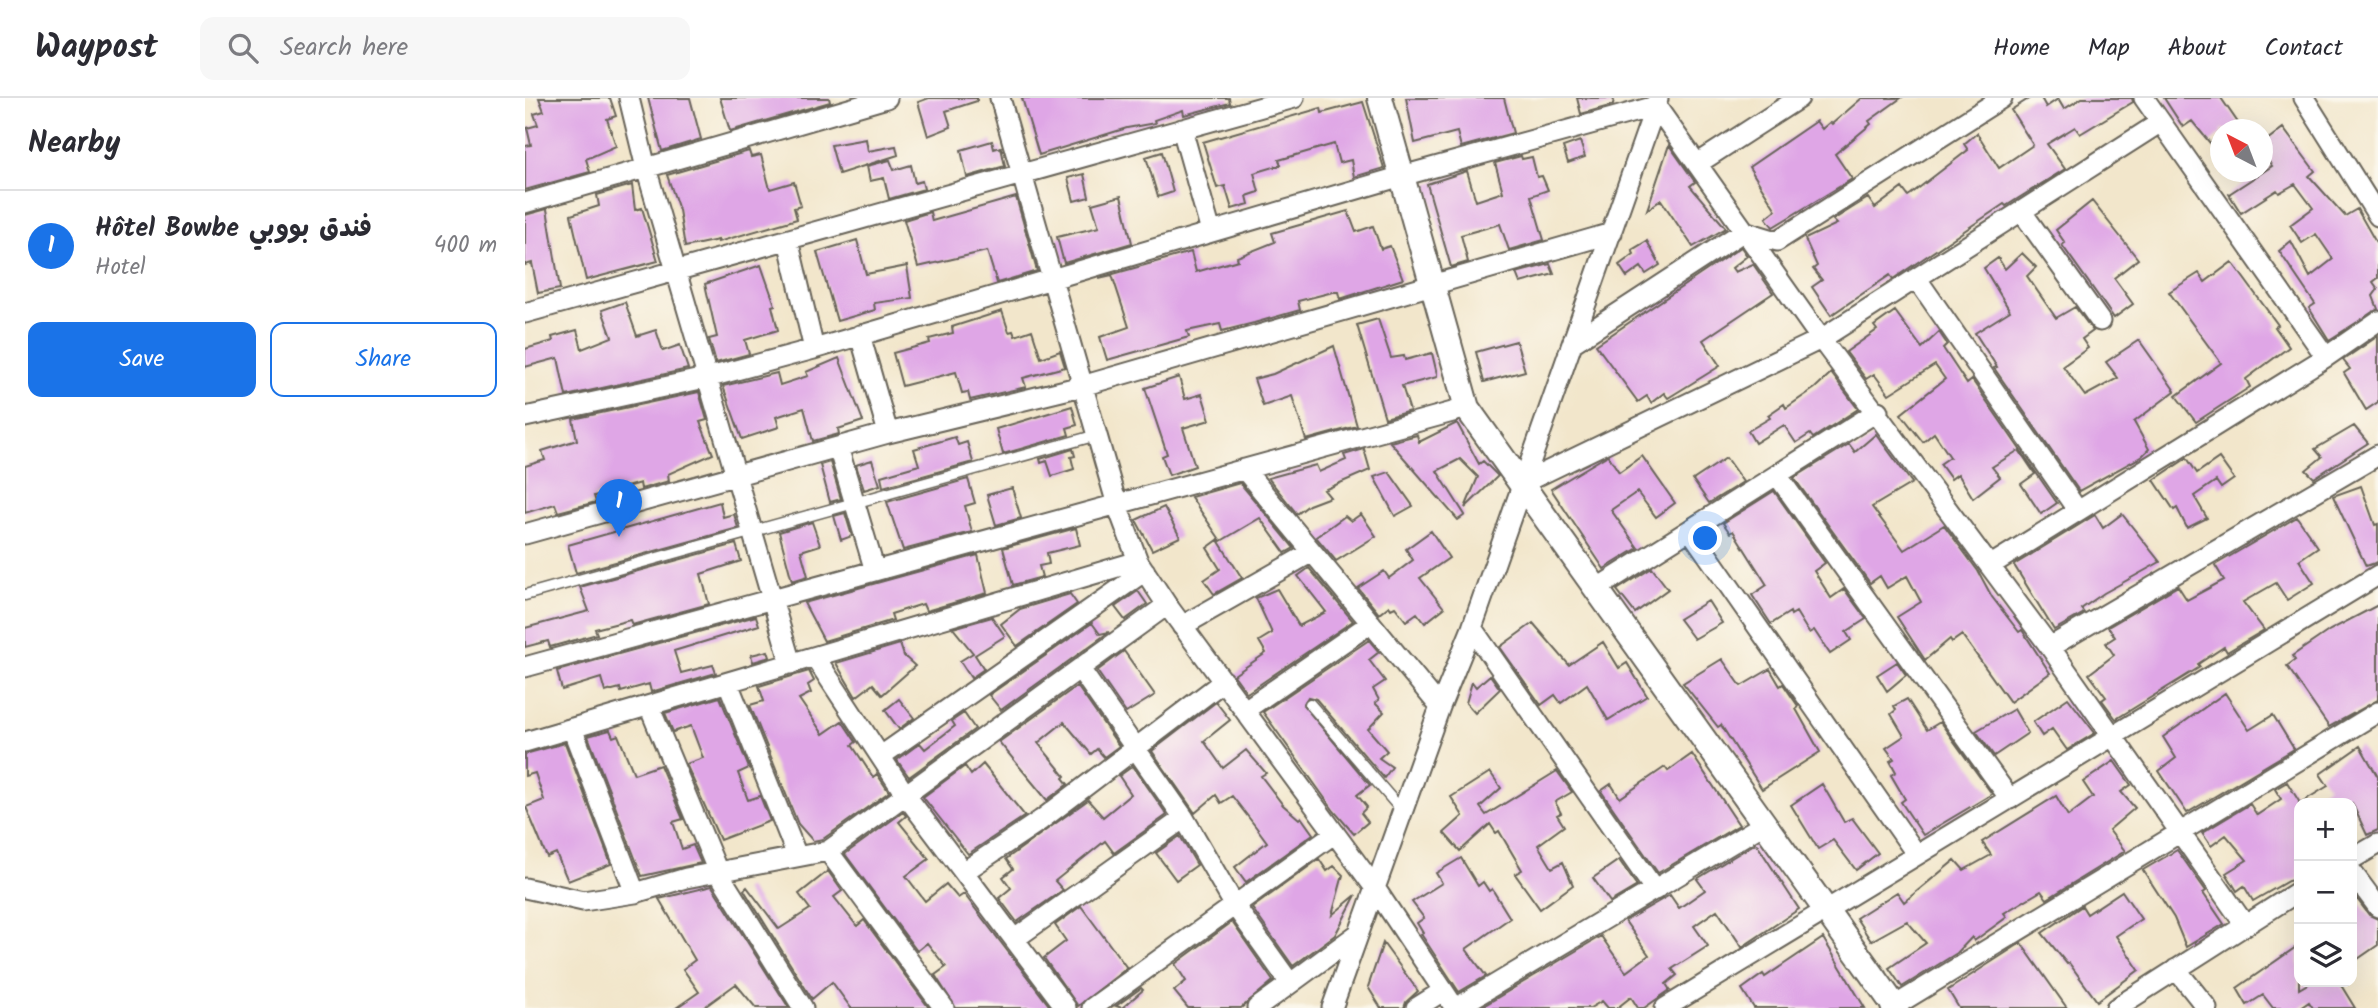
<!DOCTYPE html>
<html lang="en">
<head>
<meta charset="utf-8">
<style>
  body { margin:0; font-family:Kalam,"Playpen Sans Arabic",sans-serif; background:#f7f7f7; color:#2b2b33 }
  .controls { position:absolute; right:21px; bottom:21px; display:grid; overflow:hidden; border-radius:14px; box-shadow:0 7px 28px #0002 }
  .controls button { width:63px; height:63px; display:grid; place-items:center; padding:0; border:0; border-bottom:2px solid #e1e1e2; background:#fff; color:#2b2b33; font:35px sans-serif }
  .compass { position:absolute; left:1685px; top:21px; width:63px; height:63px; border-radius:50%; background:#fff; box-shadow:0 7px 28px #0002; rotate:318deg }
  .you { position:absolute; left:1181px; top:441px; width:24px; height:24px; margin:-18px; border:5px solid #fff; border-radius:50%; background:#1a73e8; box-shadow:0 0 0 10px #1a73e833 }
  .badge { display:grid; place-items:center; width:46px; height:46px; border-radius:50%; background:#1a73e8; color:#fff; font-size:23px; font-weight:700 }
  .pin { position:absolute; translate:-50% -58px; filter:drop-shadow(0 2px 4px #0008) }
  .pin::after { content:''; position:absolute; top:37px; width:24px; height:21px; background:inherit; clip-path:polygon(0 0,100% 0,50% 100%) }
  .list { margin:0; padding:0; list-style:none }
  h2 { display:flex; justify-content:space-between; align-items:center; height:91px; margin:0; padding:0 28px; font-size:30px }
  h2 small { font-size:23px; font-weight:400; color:#7c7c81 }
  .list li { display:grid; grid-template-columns:46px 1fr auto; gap:21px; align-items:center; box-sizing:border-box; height:112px; padding:0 28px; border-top:2px solid #e1e1e2 }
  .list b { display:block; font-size:26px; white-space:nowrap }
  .list p { margin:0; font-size:23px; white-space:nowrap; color:#7c7c81 }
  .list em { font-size:23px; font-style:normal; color:#7c7c81 }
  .actions { display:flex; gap:14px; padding:21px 28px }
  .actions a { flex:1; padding:16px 0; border:2px solid #1a73e8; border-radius:14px; text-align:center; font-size:24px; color:#1a73e8 }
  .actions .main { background:#1a73e8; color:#fff }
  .icon { flex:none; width:38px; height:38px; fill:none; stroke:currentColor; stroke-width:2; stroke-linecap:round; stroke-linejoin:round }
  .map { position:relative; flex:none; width:1853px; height:910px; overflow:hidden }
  header { display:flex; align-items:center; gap:42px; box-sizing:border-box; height:98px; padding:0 35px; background:#fff; border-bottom:2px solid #e1e1e2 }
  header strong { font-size:33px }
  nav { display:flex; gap:38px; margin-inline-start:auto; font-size:24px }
  .search { width:490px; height:63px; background:#f7f7f7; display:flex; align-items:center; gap:18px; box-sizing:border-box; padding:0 24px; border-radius:14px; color:#7c7c81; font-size:26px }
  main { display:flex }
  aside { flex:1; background:#fff }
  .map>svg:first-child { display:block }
  .building { fill:#dfa6e6 }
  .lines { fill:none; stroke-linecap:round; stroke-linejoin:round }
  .service-casing { stroke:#676359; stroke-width:13 }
  .minor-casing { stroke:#676359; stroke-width:23 }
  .tertiary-casing { stroke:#676359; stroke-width:28 }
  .service { stroke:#fff; stroke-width:10 }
  .minor { stroke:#fff; stroke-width:19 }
  .tertiary { stroke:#fff; stroke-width:24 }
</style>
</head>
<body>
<header>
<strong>Waypost</strong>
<div class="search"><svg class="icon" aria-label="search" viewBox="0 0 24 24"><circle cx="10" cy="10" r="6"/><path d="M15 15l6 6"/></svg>Search here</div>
<nav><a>Home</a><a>Map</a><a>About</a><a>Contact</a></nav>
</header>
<main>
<aside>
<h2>Nearby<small></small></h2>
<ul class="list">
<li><span class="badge">1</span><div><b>Hôtel Bowbe فندق بووبي</b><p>Hotel</p></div><em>400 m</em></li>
</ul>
<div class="actions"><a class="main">Save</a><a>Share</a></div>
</aside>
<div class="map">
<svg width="1853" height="910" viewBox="0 0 1853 910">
  <rect width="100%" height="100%" fill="#fbf7ec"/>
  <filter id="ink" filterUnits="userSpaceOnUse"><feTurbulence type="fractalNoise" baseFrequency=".0143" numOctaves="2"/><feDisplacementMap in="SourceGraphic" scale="14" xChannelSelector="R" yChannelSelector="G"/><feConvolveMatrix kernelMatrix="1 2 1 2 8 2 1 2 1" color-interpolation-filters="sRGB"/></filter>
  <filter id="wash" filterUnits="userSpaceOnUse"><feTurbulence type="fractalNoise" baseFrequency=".00686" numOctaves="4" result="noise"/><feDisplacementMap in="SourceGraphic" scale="28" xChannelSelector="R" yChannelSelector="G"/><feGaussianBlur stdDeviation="1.57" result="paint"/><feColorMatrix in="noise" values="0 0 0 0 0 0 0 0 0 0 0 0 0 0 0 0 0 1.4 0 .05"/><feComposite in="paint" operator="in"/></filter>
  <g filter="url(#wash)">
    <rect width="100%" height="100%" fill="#f2e6cb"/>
    <g id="blocks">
      <path class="building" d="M14,0H85L91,18L82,21L91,48L61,61L65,74L0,92V48L6,47L2,30L13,27L9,16L19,13Z
        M123,0H165L176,41L137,53Z
        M195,0H304L305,4L205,33Z
        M404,0H452V3L421,13L426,29L403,38L393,4Z
        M497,0H704L705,5L659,17L658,12L629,22L630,25L602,30L514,57Z
        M881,0H979L988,35L936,49L932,34L890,45Z
        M1052,0H1089L1088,7L1056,16Z
        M1337,0H1376L1344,23L1346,26L1310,56L1327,81L1248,129L1241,120L1251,112L1224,69L1291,23L1297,31L1305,24L1307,26Z
        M1505,0H1516L1521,9L1533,1L1539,11L1557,0H1607L1608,4L1555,36L1550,29L1522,46L1540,71L1481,108L1479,106L1368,181L1365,177L1306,217L1287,189L1297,182L1288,171L1292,168L1280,141L1312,126L1308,122L1343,100L1350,110L1377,90L1383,98L1386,96L1443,52L1439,46L1452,35L1474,70L1508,47L1486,12Z
        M1639,0H1696L1718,32H1696V36L1685,45L1667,23L1658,29Z
        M838,4L859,70L829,79L826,62L814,65L809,46L754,62L756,67L729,75L734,94L722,98L724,106L707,111L700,88L692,90L678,44L796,10L797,15Z
        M1758,30L1790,73L1784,78L1820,118L1832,111L1853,148V180L1848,184L1853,191L1848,198L1853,211L1804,242L1784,210L1790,206L1754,153L1766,143L1785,179L1808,161L1791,136L1777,145L1765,127L1788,110L1770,86L1754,95L1752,92L1716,115L1704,96L1747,68L1738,56V45Z
        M341,41L343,53L371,48L373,57L314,76L306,47Z
        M467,43L469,51L476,49L480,68L442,79L436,52Z
        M1055,43L1060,59L1043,65L1038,49Z
        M1144,47L1170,84L1165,88L1201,130L1168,149L1136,102L1122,112Z
        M224,53L226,59L236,57L245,91L269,84L276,108L269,110L272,121L193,144V142L160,149L154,112L142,77Z
        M637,54L648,94L633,99L621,59Z
        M996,58L997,61L1007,59L1012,79L1017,78L1023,92L1006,98L1019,142L984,152L975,126L936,137L943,164L926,169L902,86L942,73L951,103L978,94L970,65Z
        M365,62L369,72L386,67L390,85L397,83L399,91L364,101L359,80L345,83L342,68Z
        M559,76L564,99L549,103L543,80Z
        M107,87L110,112L117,110L133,163L61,182L46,117L74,108L72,97Z
        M596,98L607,145L539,165L532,139L574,129L567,106Z
        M491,99L512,173L472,185L462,153L393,169L379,122L405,114L407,123Z
        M1567,103L1613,161L1589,180L1608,206L1589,220L1537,147L1540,145L1531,132Z
        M22,111L35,191L13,195L7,165L0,167V117Z
        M823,113L831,134L848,128L856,151L865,148L878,181L815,201L813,194H808L773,203L775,212L729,225L697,233L695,226L662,233L664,239L582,262L575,239L604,229L587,177L574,180L666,154L671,174L713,162L712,159L750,144L747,135Z
        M332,142L341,176L382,168L387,200L349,205L350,212L312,223L292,154Z
        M1122,143L1135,167L1121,176L1116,169L1102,179L1094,167L1109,156L1107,152Z
        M1216,149L1222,158L1207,170L1210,174L1228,166L1248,195L1178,242L1195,268L1143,300L1139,295L1126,305L1122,298L1113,304L1071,247Z
        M1497,155L1511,169L1502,178L1531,220L1550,209L1568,233L1557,241L1563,250L1538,268L1560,298L1593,280L1581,264L1614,242L1650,293L1609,324L1624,351L1616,359L1554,393L1469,270L1472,269L1450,235L1485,213L1459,170L1473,160L1480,171Z
        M1707,164L1753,227L1750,229L1764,249L1721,281L1725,289L1671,324L1651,298L1696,265L1644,194L1674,175L1680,184Z
        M1025,166L1029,176L995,185L991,175Z
        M236,167L250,207L247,208L253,232L220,242L224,256L191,265L184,241L192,239L180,186Z
        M100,204L112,238L131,232L138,253L155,247L163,271L41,298L33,260L0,269V251L28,243L27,239L52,232L57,251L87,239L77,212Z
        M477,213L484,234L488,233L490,238L507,232L516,260L535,253L540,269L498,280L501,289L445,302L443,294L437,295L431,274L377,288L368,255L405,245L404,241L428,235L427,229Z
        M1370,213L1397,250L1414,234L1422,246L1418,250L1442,286L1447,282L1532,405L1516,416L1496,386L1510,376L1494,352L1467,369L1475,379L1448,400L1433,376L1426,381L1415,366L1425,359L1409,335L1398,344L1376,316L1420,281L1410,267L1364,296L1349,276L1341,281L1321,254L1352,232L1349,228Z
        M853,221L866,260L879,258L880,262L907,255L912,276V279L877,288L885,313L860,320L832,227Z
        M1853,238V304L1841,312L1819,275L1825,271L1818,262Z
        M991,243L1000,273L959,284L951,254Z
        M809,248L832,328L781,342L767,298L738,308L729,281L748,276Z
        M314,260L338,323L313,331L314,336L288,343L279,310L251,319L254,329L217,341L198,288L252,275L255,287L283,278L281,274Z
        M1306,275L1333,311L1288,340L1285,336L1271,345L1259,327L1230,345L1223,333L1245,320L1243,317L1259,306L1261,310L1290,290Z
        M654,279L660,301L677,296L685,322L658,330L670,368L644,377L637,358L642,356L620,290Z
        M174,294L182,322L175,324L188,356L143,376L144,383L116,391L115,385L69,398L71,404L33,414L30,406L0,415V368L20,362L17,353L52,342L48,321Z
        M547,308L552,327L542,330L544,337L478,356L471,331Z
        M932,325L954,366L958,363L973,378L940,410L953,379L935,361L912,373L940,417L933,422L865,344L892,337L894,344Z
        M1829,328L1843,345L1789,380L1781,372L1797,359L1790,351Z
        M1351,336L1387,385L1347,409L1379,452L1419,427L1453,473L1467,499L1494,534L1497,532L1525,575L1485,604L1437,537L1427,544L1425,541L1400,562L1372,519L1396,504L1382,478L1362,490L1355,478L1345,485L1269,380L1324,346L1330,354Z
        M430,339L433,347L442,344L448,364L358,389L356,378L394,367L389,351Z
        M548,351L550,358L546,359L549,371L527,378L522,363L516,365L515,361Z
        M839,351L845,372L799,392L805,399L784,407L772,416L743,380L791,367L794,374L821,362L819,357Z
        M1083,357L1094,374L1117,358L1150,405L1131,419L1112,394L1086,412L1113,450L1079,471L1026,391Z
        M1201,360L1218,384L1184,405L1168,382Z
        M1662,360L1672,375L1694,360L1709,381L1696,390L1691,383L1669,398L1682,420L1662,430L1652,410L1649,412L1629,382Z
        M347,362L355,387L339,392L331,367Z
        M305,364L316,401L305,404L295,367Z
        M864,374L888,408L870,418L849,379Z
        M443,381L450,405L440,408L447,434L378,452L362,404Z
        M715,385L769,450L760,455L735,420L696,443L666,399Z
        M1836,388L1850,427L1853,426V464L1841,468L1808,398Z
        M487,390L496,420L471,427L462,397Z
        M1249,393L1300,465L1289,473L1306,500L1319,491L1341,521L1321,534L1326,542L1305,556L1289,532L1284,535L1271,514L1266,517L1265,514L1246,526L1227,497L1242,487L1208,433L1205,435L1198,425Z
        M195,404L198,419L209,416L213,430L51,475L43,447Z
        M639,409L655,439L627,452L611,422Z
        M320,415L327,438L316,442L309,418Z
        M836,416L851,438L811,463L791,439L820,418L826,423Z
        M1597,416L1635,464L1579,495L1556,511L1559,515L1529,532L1489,467L1570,417L1578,430Z
        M1772,419L1793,449L1774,462L1789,485L1762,502L1751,485L1718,504L1739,532L1702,554L1699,549L1673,566L1675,569L1591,621L1577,602L1581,599L1564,576L1589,557L1581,545L1590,539L1583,529L1653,488L1662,502L1699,482L1690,467Z
        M287,424L295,447L276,453L283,478L267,483L254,434Z
        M551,430L555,447L522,455L524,466L514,468L517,479L488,487L478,450Z
        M906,433L924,460L895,480L919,510L900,525L892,515L881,523L870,509L866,511L864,508L854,516L833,490L859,473L864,480L888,462L881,451Z
        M693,442L717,480L689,496L679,482L695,471L682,450Z
        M211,446L216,463L176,476L184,506L107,527L105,522L70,531L72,536L25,549L23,543L0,549V530L64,513L55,489Z
        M453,457L462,495L401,513L398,506L366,516L368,522L299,543L279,505Z
        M784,470L828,523L722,595L709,577L741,555L734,543L747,535L731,500L752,491L774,528L801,514L773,478Z
        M1127,470L1143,491L1110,515L1092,492Z
        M613,493L622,506L600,522L590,509Z
        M545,496L552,506L492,548L476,526L495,511Z
        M1183,503L1197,525L1169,541L1154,521Z
        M1853,507V602L1804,629L1762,568L1770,562L1767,558L1805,532Z
        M231,518L234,527L149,553L156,575L188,567L191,575L126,594L124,586L96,594L95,590L80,594L76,580L37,592L32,573Z
        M467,519L480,538L450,557L459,571L446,580L435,563L448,555L428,530Z
        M567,525L575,536L584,534L476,612L464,597Z
        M1008,525L1044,567L1078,544L1094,570L1102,565L1122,598L1083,622L1062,586L1036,605L1030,597L1016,607L975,549Z
        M844,542L854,554L844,562L860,583L848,591L854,602L850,605L859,614L843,631L862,653L854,660L867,669L859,680L791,601L783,599L778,607L845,687L832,697L842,709L836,715L843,724L829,736L809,713L738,614Z
        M375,546L379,558L390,568L357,597L348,586L331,599L311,565Z
        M243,553L245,559L228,564L226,557Z
        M599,553L630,597L601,615L572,573Z
        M1197,561L1216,588L1245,571L1255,588L1258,586L1273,608L1271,611L1295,654L1237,691L1196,627L1193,629L1158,585Z
        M1372,564L1381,577L1362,593L1352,577Z
        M284,573L289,583L283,587L286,595L274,601L298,636L317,623L331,644L327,647L348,679L352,676L364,694L298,741L288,743L273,726L225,607L239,603L234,588Z
        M965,577L975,591L950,615L941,605L947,584L951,589Z
        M552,588L594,648L579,659L572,651L566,656L539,624L513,645L540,678L538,680L543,686L522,702L474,644Z
        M1700,595L1724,632L1748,617L1769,651L1662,715L1634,673L1651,660L1638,639Z
        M195,599L224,670L213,675L223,702L235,698L245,723L195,742L161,666L178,660L166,628L148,634L140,615Z
        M1543,600L1570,635L1542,652L1527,631L1517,638L1508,624Z
        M374,601L389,620L374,631L360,612Z
        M1382,601L1402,632L1415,624L1467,696L1398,737L1376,704L1380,701L1366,677L1371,674L1365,663L1369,661L1361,650L1379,638L1366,616L1371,612L1369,608Z
        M691,604L705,622L679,643L698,670L721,652L741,675L736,678L758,707L774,721L776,719L788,736L721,784L710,769L742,744L731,729L707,698L696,705L691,697L670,715L627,653Z
        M1489,611L1503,635L1469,658L1451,633Z
        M439,615L450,631L384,679L372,662L395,645L400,651L430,628L427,623Z
        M85,632L88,639L93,637L109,676L135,667L158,721L148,724L157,751L168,747L176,765L117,778L63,638Z
        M40,645L86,766L43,783L31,755L22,759L18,750L1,709L19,702L10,675L0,678V656Z
        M1835,648L1853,679V732L1842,737L1827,705H1774V781L1763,783L1728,803L1719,788L1712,793L1701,775L1722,762L1701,737L1686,748L1677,735L1725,706L1732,717L1756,701L1750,691L1762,684L1775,705L1803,688L1795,676Z
        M1167,656L1214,727L1133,775L1076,693L1086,686L1095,700L1140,669L1143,673Z
        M1589,663L1606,687L1596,694L1610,710L1584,732L1600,753L1522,801L1516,793L1479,815L1482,819L1449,843L1447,839L1432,855L1377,889L1364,870L1401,845L1382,823L1346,843L1331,820L1372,794L1379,804L1430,762L1439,772L1466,757L1457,744L1531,698L1543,718L1568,699L1558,684Z
        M458,666L500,718L443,756L398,699L440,668L446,677Z
        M608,668L642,717L589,755L580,743L530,783L538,792L492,824L474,800L486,790L478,779L488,771L481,761L563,702L578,719L606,696L594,678Z
        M1032,673L1047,694L1030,704L1036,715L1032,717L1039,728L1013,747L1027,770L1038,764L1048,787L1015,811L990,776L997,772L974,733L971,735L965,726L935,753L919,735L938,718L926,699L965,674L976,690L955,709L961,717Z
        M1297,686L1319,724L1327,720L1353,755L1331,772L1308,742L1293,751L1266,707Z
        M378,714L381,718L374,724L404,761L381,778L400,803L421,786L433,800L439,796L526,910H431L410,877L421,869L402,845L392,853L320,756Z
        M655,738L672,767L651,782L631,755Z
        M1231,745L1274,811L1217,849L1192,812L1169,828L1183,848L1147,871L1152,877L1141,886L1145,892L1119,910H1113L1106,899L1092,910H1083L1077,903L1065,910H955L1076,838L1101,874L1124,857L1100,823L1145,797L1154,810L1180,792L1172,781Z
        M1652,752L1681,793L1678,795L1699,826L1661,849L1649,820L1618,772Z
        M936,760L953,788L958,784L964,793L967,791L985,820L941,851L961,878L934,894L896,836L898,835L892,825L899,820L887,804L917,785L911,775Z
        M794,761L802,773L809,768L818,777L807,817L831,797L810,837L768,868L727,810Z
        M1094,762L1112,788L1085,804L1068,780Z
        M303,773L317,793L309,799L332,828L339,822L404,910H326L307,884L287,901L219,792L222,789L254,831L285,811L274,796Z
        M187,788L264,910H231L211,886L178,910H151L174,894L158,871L170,862L134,801Z
        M1597,793L1616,821L1591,838L1614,872L1572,903L1544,865L1542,866L1517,835L1557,808L1562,816Z
        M1832,801L1844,817L1853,821V847L1827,865V805Z
        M556,808L602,870L553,908L519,860L541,843L530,827Z
        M707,824L748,883L716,910H663L649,893L661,883L650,866Z
        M1298,840L1340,910H1229L1217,891L1238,876L1240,879Z
        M858,845L893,893L881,904L879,910H856L843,889Z
        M1496,845L1542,910H1434L1423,892Z
        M1774,847V891L1786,884H1814L1830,910H1788L1784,904L1775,910H1748L1738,897L1722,907L1712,890Z
        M616,890L618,892L597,910L591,908Z"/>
    </g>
  </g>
  <g filter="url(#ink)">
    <use href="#blocks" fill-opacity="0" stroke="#676359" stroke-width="2"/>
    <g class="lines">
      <defs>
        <path id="service" d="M0,497L572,337
          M785,606L878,714"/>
        <path id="minor" d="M104,0L121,70L266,566
          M475,0L592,407L613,463L642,507L850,790L930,910
          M1619,0L1801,259
          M1779,0L1853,118
          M657,31L686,134
          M1172,66L1274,0
          M0,105L362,0
          M1497,114L1575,223
          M263,142L289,251
          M1392,181L1553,413
          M0,215L769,0
          M335,237L363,335
          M1049,244L1219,133L1252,143L1477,0
          M0,319L185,279L289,251L877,78L1131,8L1296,241L1525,549L1720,827
          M313,349L350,473
          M719,371L915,609
          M1252,377L1485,701
          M996,386L1296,241L1636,24
          M1165,432L1392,757
          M0,436L363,335L557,288L1087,135
          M1466,467L1801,259L1853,223
          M1071,491L1353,313
          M657,528L787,454
          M947,530L1130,792
          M1525,549L1853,357
          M290,559L382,699L541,910
          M0,569L942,310
          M555,571L659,720L710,808L765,885
          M203,585L272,758
          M124,608L193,774L278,910
          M720,612L846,525
          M47,630L110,795
          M0,644L613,463
          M356,658L620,473
          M303,753L419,910
          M1827,761L1853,746
          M440,773L516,722L699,583
          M1827,774L1853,809
          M0,790L58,803L110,795L161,780L303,753L642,507
          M491,840L659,720
          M1651,871L1682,910
          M567,910L810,735
          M732,910L834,835
          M807,910L915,609L947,530L1133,1
          M891,910L918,893
          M931,910L1239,726
          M1140,910L1853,477
          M1366,910L1853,614
          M1591,910L1774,793"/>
        <path id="tertiary" d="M855,0L942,310L1371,910"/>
      </defs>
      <use href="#service" class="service-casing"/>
      <use href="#minor" class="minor-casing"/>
      <use href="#tertiary" class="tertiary-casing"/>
      <use href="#service" class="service"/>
      <use href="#minor" class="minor"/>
      <use href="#tertiary" class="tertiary"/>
    </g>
  </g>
</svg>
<div class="controls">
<button>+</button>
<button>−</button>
<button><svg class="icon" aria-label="layers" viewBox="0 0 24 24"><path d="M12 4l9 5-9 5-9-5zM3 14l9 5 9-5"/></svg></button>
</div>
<svg class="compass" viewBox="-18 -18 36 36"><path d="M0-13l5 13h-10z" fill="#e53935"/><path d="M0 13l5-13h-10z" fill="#7c7c81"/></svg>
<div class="you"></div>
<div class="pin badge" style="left:94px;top:439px">1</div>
</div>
</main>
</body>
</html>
